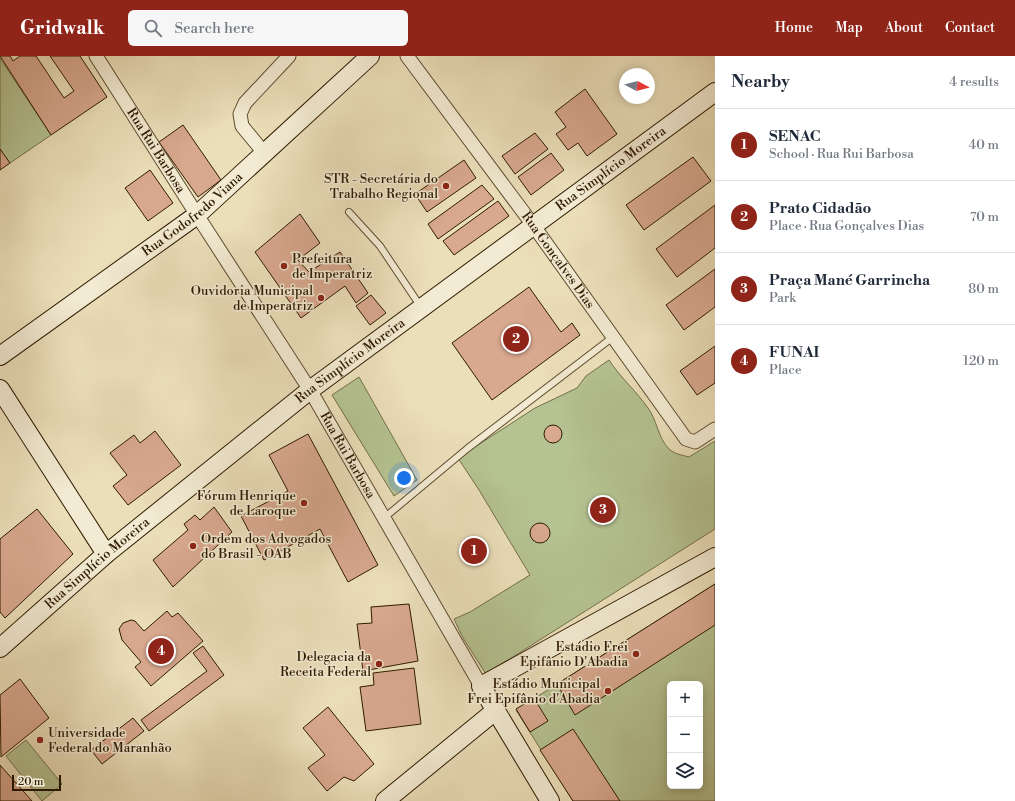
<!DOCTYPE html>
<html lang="en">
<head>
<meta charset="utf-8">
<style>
  body { margin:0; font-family:"Libre Bodoni",serif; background:#f6f6f7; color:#1f2937 }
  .controls { position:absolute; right:12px; bottom:12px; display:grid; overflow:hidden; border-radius:6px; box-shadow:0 2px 10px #0003 }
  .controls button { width:36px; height:36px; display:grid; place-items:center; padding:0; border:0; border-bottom:1px solid #e0e1e3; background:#fff; color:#1f2937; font:20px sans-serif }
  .compass { position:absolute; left:619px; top:12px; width:36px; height:36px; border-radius:50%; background:#fff; box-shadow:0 2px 10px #0003; rotate:97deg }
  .scale { position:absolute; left:12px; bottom:10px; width:49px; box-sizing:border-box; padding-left:4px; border:2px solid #2f1b01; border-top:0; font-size:11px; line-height:14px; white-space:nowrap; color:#2f1b01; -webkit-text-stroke:3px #f2ead2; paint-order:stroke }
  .you { position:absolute; left:404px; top:422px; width:14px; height:14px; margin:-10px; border:3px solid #fff; border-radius:50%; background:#1a73e8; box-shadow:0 0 0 6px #1a73e833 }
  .badge { display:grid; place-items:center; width:26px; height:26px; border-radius:50%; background:#8f2418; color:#fff; font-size:13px; font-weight:700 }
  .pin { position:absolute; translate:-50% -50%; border:2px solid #fff; box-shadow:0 1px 4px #0006 }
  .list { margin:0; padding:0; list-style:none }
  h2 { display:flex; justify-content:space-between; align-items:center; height:52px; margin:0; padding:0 16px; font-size:17px }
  h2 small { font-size:13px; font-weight:400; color:#747a83 }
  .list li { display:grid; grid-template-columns:26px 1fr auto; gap:12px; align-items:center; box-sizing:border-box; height:72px; padding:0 16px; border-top:1px solid #e0e1e3 }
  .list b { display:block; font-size:15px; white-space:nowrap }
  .list p { margin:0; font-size:13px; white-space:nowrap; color:#747a83 }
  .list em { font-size:13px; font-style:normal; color:#747a83 }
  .icon { flex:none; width:22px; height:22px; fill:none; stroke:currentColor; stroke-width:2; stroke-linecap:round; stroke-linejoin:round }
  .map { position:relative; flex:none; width:715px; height:745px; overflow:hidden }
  header { display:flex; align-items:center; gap:24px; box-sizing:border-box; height:56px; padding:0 20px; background:#8f2418; color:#fff }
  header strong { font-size:19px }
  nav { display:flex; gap:22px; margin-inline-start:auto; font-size:14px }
  .search { width:280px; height:36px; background:#f6f6f7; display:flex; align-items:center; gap:10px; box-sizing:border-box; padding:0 14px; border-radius:6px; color:#747a83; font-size:15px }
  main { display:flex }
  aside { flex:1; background:#fff }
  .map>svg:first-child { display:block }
  .green { fill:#b5c291; stroke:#726e49; fill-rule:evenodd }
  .building { fill:#d8a88f; stroke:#2f1b01 }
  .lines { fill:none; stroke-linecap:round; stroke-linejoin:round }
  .lane-casing { stroke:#5e4c2f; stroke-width:8 }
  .street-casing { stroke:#5e4c2f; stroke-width:15 }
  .secondary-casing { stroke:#2f1b01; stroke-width:20 }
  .lane { stroke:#f2ead2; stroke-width:6 }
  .street { stroke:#f2ead2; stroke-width:13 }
  .secondary { stroke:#f2ead2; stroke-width:18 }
  .poi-dot { fill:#8f2418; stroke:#f2ead2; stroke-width:1.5 }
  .labels { text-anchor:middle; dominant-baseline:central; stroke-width:3; stroke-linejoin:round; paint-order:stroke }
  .street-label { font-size:13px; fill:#2f1b01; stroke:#f2ead2 }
  .poi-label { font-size:13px; fill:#2f1b01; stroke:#f2ead2; text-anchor:end }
</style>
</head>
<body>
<header>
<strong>Gridwalk</strong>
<div class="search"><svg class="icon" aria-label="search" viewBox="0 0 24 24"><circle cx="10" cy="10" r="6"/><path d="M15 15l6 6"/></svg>Search here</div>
<nav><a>Home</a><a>Map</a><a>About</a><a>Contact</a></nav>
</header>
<main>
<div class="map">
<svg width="715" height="745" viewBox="0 0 715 745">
  <rect width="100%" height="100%" fill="#ebdfba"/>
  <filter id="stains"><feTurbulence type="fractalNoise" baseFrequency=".005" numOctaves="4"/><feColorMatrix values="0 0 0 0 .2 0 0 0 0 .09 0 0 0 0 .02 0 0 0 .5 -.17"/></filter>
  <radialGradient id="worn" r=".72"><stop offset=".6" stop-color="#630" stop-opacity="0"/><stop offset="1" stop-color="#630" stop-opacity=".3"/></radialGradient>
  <path class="green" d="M0,2L51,79L10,107L0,93Z
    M609,304C620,321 636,335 648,352C657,364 658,382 669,393C674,398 682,399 689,401L715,385V473L486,618L463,582L454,563L470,556L530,519L479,434L458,402L535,352L577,332L586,320Z
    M359,321L417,424L394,440L332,339Z
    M715,528V745H573L516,654ZM670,628H700V730H670Z
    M26,684L62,728L42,745L6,700Z"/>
  <path class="building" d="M0,0H10L13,5L20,0H36L64,42L74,35L50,0H80L107,41L51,79Z
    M585,33L617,78L587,100L578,87L568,94L556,78L566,71L555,56Z
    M183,69L221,124L198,141L159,86Z
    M535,77L548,93L515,118L502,100Z
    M0,93L10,107L0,114Z
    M551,97L564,114L531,139L518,121Z
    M693,101L711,125L644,174L626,149Z
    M464,104L476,122L427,156L415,138Z
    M150,114L173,147L148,165L125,132Z
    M482,129L494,143L438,183L428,168Z
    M498,145L509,160L454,199L443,185Z
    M715,149V192L677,221L656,193Z
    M300,158L320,187L298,204L309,216L340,196L368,237L356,247L345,230L301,262L255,196Z
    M715,213V251L684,274L666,249Z
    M529,231L561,276L572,267L580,279L492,344L452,287Z
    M371,239L386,257L370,269L356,250Z
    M715,290V327L697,339L680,315Z
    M544 378a9 9 0 1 1 18 0a9 9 0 1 1-18 0Z
    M155,375L181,409L128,449L113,430L127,419L110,397L134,379L140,387Z
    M308,378L378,509L348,526L320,473L264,504L241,460L288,435L269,399Z
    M214,451L232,476L173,531L153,504L188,474L184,468L195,459L200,464Z
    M37,453L73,498L5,562L0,556V483Z
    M530 477a10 10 0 1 1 20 0a10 10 0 1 1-20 0Z
    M715,528V569L575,659L557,628Z
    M409,548L418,605L363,615L357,568L372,567L371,551Z
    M167,555L172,561L178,557L203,585L151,630L135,611L141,606L122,584L119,573L123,567L131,564L135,565L144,575Z
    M203,590L224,619L149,675L141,664L207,615L193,597Z
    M414,612L421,668L366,675L360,631L374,629L373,617Z
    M20,623L49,662L1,701L0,639Z
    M534,642L548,665L530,676L516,653Z
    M328,651L374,708L354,725L344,721L327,735L308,712L325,699L303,672Z
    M133,662L144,675L102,708L91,694Z
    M573,673L620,745H573L540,694Z
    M0,709L32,745H0Z"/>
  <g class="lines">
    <defs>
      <path id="lane" d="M349,156L380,190L421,251
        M384,462L468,392L613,281"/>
      <g id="street">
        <path id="s1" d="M96,0L197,159L310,334L481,630"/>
        <path id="s2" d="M407,0L533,169L686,383L695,386L715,373"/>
        <path d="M265,98L242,70L240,58L245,47L289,0"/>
      </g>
      <g id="secondary">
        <path id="s3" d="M0,300L197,159L370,0"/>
        <path d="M0,333L106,498"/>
        <path id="s4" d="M0,592L106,498L310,334L715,36"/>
        <path d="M385,745L495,655"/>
        <path d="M550,745L481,630L715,501"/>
      </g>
    </defs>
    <use href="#lane" class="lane-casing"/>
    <use href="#street" class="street-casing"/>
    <use href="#secondary" class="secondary-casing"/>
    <use href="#lane" class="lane"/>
    <use href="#street" class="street"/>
    <use href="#secondary" class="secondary"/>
  </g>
  <g class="poi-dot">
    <circle cx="446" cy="130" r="4"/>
    <circle cx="284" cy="210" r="4"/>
    <circle cx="321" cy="242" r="4"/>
    <circle cx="304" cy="447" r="4"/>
    <circle cx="193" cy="490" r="4"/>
    <circle cx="636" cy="598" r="4"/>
    <circle cx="379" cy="608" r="4"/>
    <circle cx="608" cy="635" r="4"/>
    <circle cx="40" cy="684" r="4"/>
  </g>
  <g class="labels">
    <g class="street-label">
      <text stroke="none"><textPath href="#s1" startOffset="112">Rua Rui Barbosa</textPath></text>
      <text stroke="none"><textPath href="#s4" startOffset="777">Rua Simplício Moreira</textPath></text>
      <text stroke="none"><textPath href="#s3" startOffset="239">Rua Godofredo Viana</textPath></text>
      <text stroke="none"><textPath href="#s2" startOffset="254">Rua Gonçalves Dias</textPath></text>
      <text stroke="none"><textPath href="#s4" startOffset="453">Rua Simplício Moreira</textPath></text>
      <text stroke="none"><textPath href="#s1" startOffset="472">Rua Rui Barbosa</textPath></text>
      <text stroke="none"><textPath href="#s4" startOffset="129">Rua Simplício Moreira</textPath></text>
    </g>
    <g class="poi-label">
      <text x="438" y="123">STR - Secretária do<tspan x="438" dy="15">Trabalho Regional</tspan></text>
      <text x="292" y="203" text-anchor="start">Prefeitura<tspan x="292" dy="15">de Imperatriz</tspan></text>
      <text x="313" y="235">Ouvidoria Municipal<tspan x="313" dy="15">de Imperatriz</tspan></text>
      <text x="296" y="440">Fórum Henrique<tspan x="296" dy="15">de Laroque</tspan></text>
      <text x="201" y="483" text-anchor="start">Ordem dos Advogados<tspan x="201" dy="15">do Brasil - OAB</tspan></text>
      <text x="628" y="591">Estádio Frei<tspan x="628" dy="15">Epifânio D'Abadia</tspan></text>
      <text x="371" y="601">Delegacia da<tspan x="371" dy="15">Receita Federal</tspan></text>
      <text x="600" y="628">Estádio Municipal<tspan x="600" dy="15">Frei Epifânio d'Abadia</tspan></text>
      <text x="48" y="677" text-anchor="start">Universidade<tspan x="48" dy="15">Federal do Maranhão</tspan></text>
    </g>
  </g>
  <rect width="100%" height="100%" filter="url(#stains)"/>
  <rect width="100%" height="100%" fill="url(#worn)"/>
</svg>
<div class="controls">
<button>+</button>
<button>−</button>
<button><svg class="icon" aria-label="layers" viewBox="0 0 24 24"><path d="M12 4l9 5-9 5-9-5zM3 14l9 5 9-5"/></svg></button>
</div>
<svg class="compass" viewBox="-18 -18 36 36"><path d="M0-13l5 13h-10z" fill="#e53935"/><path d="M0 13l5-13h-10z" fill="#747a83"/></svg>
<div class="scale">20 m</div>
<div class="you"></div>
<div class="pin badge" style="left:474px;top:495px">1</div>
<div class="pin badge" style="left:516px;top:283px">2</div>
<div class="pin badge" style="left:603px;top:454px">3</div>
<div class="pin badge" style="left:161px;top:595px">4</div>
</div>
<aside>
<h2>Nearby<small>4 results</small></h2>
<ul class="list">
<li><span class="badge">1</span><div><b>SENAC</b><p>School · Rua Rui Barbosa</p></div><em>40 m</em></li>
<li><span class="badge">2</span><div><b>Prato Cidadão</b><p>Place · Rua Gonçalves Dias</p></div><em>70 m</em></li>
<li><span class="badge">3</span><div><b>Praça Mané Garrincha</b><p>Park</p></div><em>80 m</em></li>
<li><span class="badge">4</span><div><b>FUNAI</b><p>Place</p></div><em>120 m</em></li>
</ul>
</aside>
</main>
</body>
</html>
